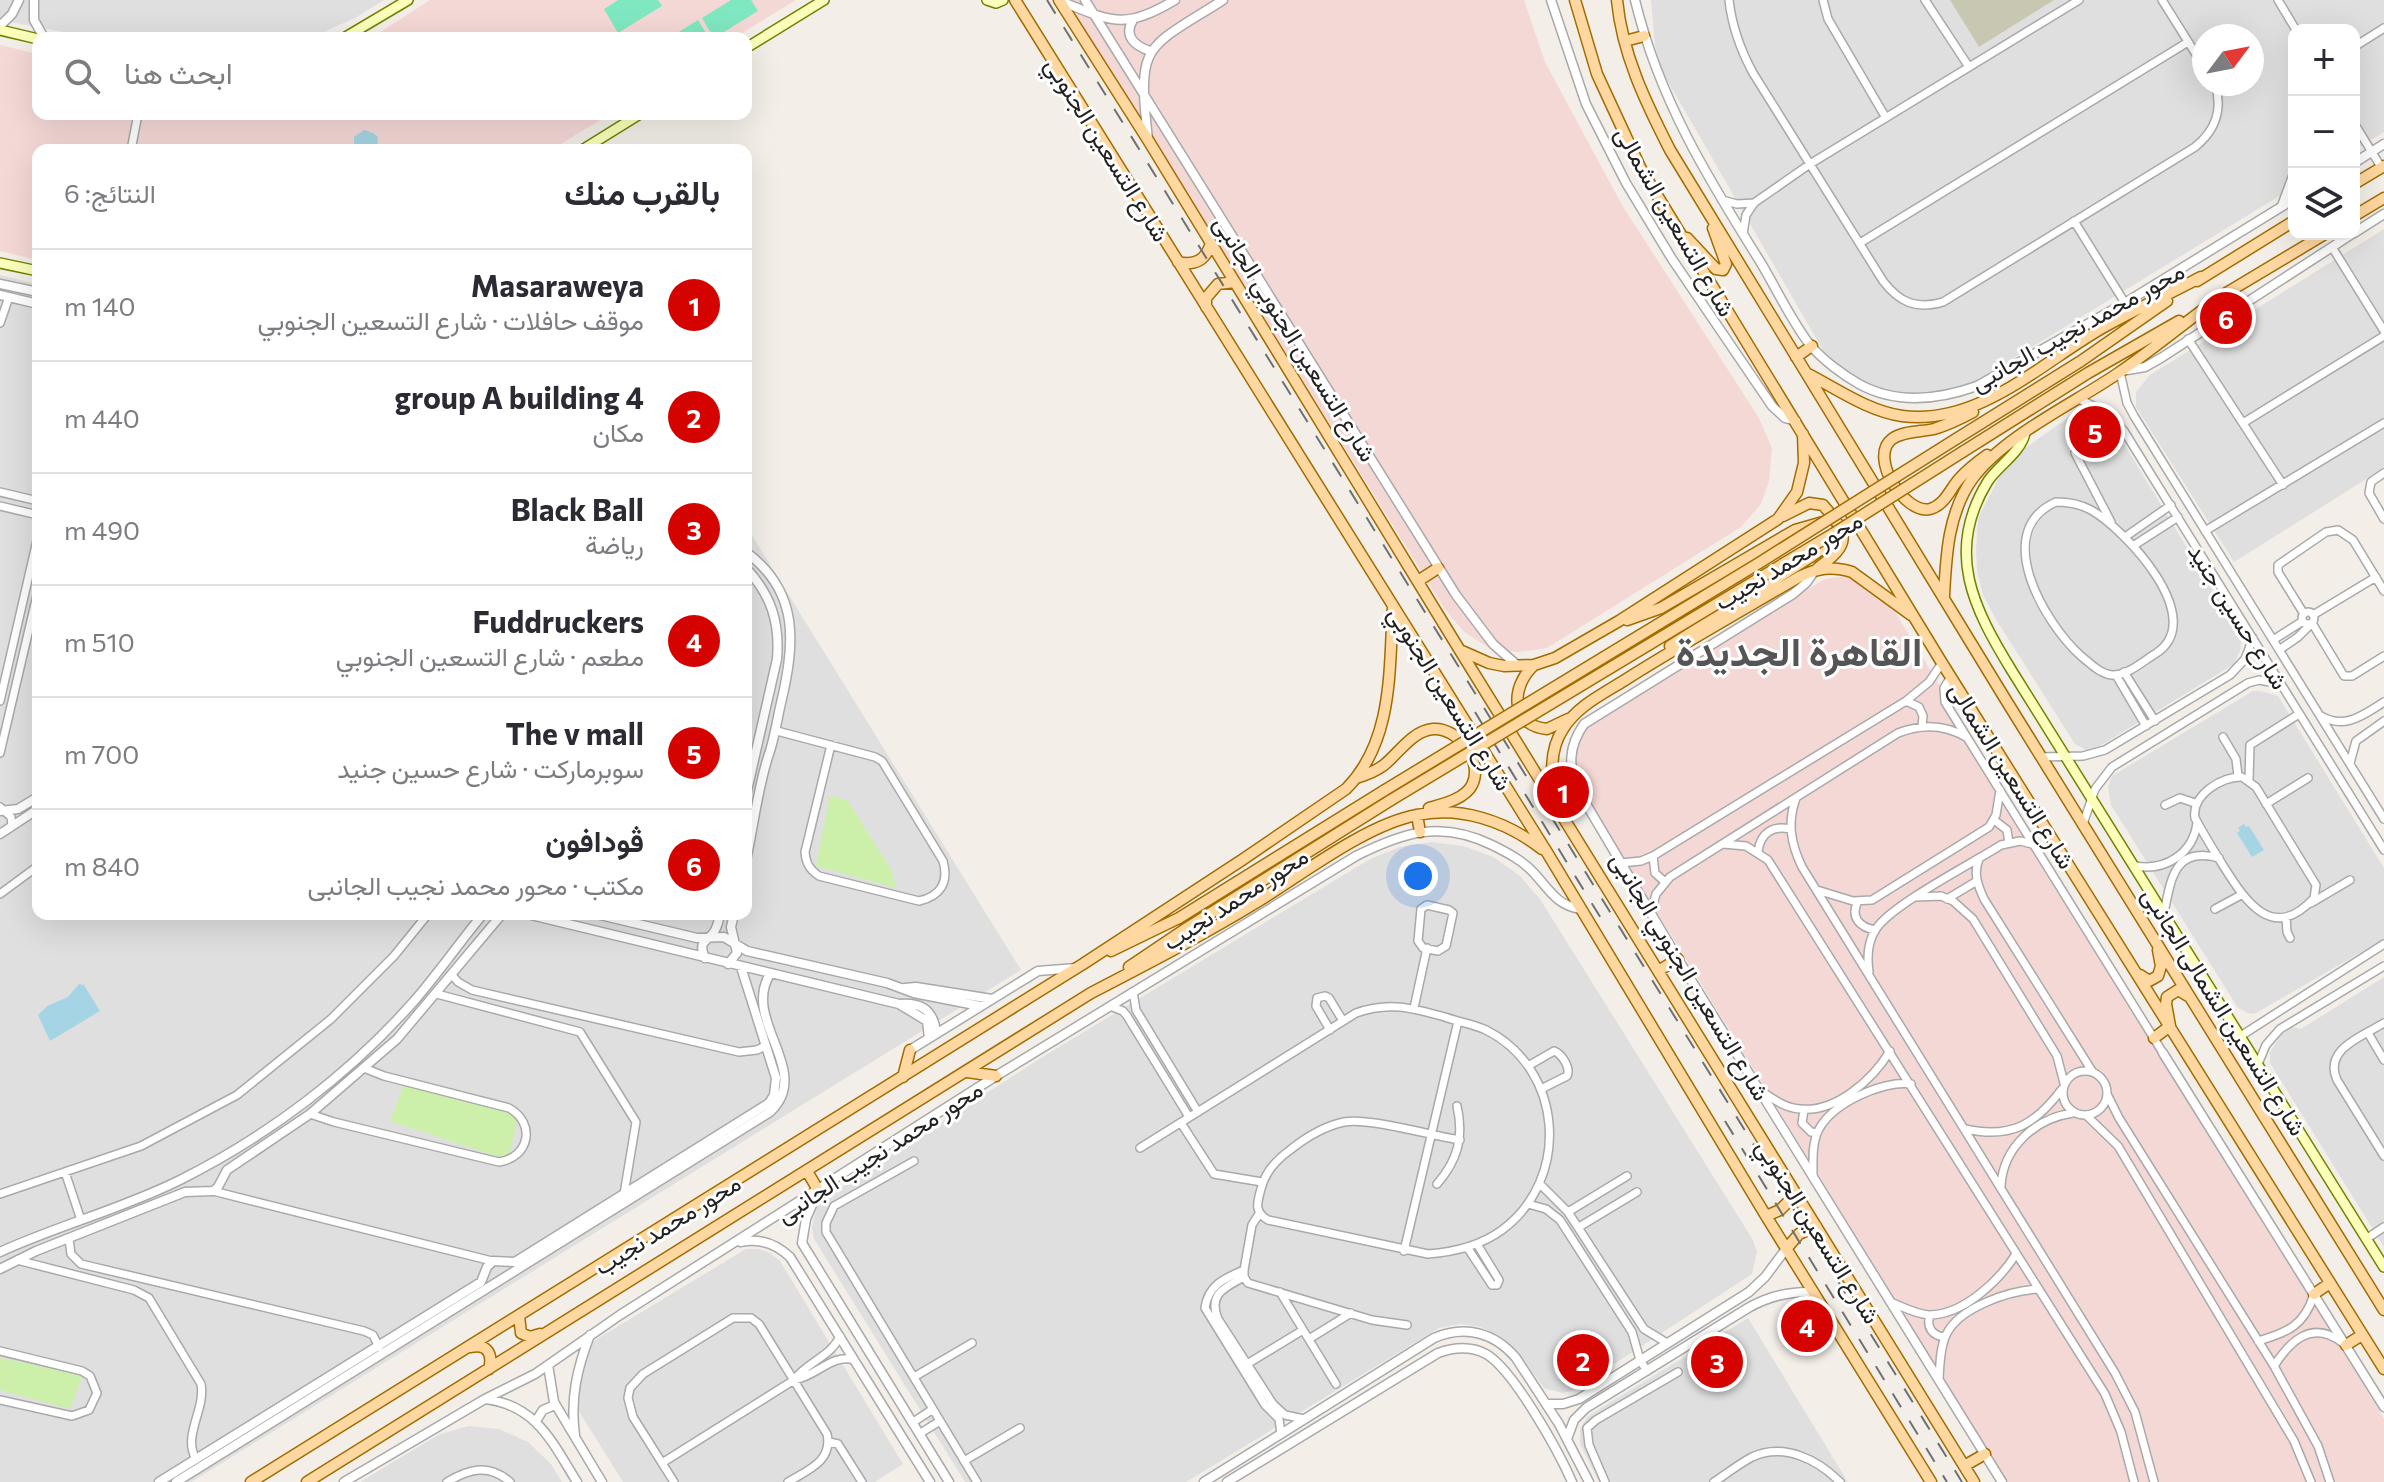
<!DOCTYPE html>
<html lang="ar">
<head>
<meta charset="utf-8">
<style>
  body { margin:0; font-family:Commissioner,Vazirmatn,sans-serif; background:#f2f2f3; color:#2b2b33; direction:rtl }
  .controls { position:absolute; right:24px; top:24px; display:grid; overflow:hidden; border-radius:16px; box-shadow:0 8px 32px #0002 }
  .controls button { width:72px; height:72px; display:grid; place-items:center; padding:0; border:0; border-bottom:2px solid #e1e1e2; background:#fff; color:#2b2b33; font:40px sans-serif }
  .compass { position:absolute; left:2192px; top:24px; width:72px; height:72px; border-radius:50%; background:#fff; box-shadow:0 8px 32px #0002; rotate:58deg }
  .you { position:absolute; left:1418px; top:876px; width:28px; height:28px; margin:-20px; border:6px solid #fff; border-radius:50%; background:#1a73e8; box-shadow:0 0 0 12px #1a73e833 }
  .badge { display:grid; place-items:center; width:52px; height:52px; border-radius:50%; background:#d40300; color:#fff; font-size:26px; font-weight:700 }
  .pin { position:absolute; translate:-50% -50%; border:4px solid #fff; box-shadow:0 2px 8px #0006 }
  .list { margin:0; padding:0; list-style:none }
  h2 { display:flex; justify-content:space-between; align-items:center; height:104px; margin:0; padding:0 32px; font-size:34px }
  h2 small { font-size:26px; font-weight:400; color:#7c7c81 }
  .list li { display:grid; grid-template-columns:52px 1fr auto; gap:24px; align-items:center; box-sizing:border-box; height:112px; padding:0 32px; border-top:2px solid #e1e1e2 }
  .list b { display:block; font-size:30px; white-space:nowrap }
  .list p { margin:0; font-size:26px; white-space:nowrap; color:#7c7c81 }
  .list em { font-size:26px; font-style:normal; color:#7c7c81 }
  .icon { flex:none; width:44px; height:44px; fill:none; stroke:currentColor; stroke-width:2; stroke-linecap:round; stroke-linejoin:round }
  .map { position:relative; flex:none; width:2384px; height:1482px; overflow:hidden; direction:ltr }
  .search { position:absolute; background:#fff; box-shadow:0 8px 32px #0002; left:32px; top:32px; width:720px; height:88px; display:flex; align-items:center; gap:20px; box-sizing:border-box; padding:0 28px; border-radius:16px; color:#7c7c81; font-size:30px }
  .panel { position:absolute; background:#fff; box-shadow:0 8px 32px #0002; left:32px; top:144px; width:720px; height:776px; border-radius:16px; direction:rtl }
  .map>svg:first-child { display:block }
  .residential { fill:#e0dfdf; fill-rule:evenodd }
  .commercial { fill:#f4d8d6 }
  .construction { fill:#c8c8b2 }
  .grass { fill:#ccf0aa }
  .pitch { fill:#80e8c1 }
  .water { fill:#a5d5e4 }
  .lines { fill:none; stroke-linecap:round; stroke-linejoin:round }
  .minor-casing { stroke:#a9a9a9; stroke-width:10 }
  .tertiary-casing { stroke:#a9a9a9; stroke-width:11 }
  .secondary-casing { stroke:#728200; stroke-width:12 }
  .primary-casing { stroke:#a06d00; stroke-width:13 }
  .minor { stroke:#fff; stroke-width:7 }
  .tertiary { stroke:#fff; stroke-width:8 }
  .secondary { stroke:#fbffba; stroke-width:9 }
  .primary { stroke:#ffd7a1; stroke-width:10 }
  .rail { stroke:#707070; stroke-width:2; stroke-dasharray:16 16; stroke-linecap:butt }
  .primary-bridge-casing { stroke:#a06d00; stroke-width:13; stroke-linecap:butt }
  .primary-bridge { stroke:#ffd7a1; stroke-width:10 }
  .labels { text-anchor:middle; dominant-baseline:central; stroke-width:6; stroke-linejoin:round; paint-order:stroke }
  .street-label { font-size:24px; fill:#222; stroke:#fff }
  .town-label { font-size:40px; font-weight:bold; fill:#555; stroke:#fff }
</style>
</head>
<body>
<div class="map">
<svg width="2384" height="1482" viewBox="0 0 2384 1482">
  <rect width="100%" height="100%" fill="#f3efe8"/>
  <path class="residential" d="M0,0H384L355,18L310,38H94L0,20Z
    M1651,0H2384V132L2354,150V30H2294V187L1965,388L1907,396L1877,389L1855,378L1824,352L1663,73L1655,46ZM2204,36H2252V84H2204Z
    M2384,229V468L2234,562L2136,407V392L2150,375Z
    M0,275L38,284V914H746V526L1021,970L191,1482H0Z
    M2083,407L2096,410L2112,424L2238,632L2241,641L2240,651L2234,664L2095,749L2086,750L2075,744L1997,621L1983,595L1977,570L1976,551L1978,518L2002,472L2024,449Z
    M2253,691H2261L2278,696L2384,868V939L2256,1013L2250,1014L2238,1008L2111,805L2108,787L2112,776Z
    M1431,842L1463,846L1493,857L1519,875L1540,899L1753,1240L1757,1252L1752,1274L1628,1355L1571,1391L1562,1393L1544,1388L1516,1350L1500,1336L1481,1327L1460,1324L1439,1328L1186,1482H965L814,1239L812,1227L817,1206L825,1198L1036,1061L1370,859L1400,847Z
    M2384,977V1247L2270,1063V1052L2282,1034L2293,1027L2301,1029Z
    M746,1249H759L770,1253L780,1261L903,1464L875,1482H623L575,1405L572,1375L582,1348Z
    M1748,1318L1848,1482H1599L1580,1444V1429L1588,1416Z
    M468,1426L499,1429L528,1442L551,1464L562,1482H360L438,1435Z"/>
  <path class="commercial" d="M430,0H796L734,38H371Z
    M1067,0H1524L1545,62L1622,205L1759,418L1772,448L1769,481L1761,504L1741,527L1547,648L1518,652L1491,649L1464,632L1444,608Z
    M0,45L38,54V114H610L551,150H38V260L0,251Z
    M1852,575L1883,592L2384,1419V1482H2007L1579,785L1569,756L1575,738L1599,715L1825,579Z"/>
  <path class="construction" d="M1950,0H2054L1979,47Z"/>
  <path class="grass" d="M830,795L848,801L892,871L896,888L816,866Z
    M404,1084L518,1116L508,1160L390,1121Z
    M0,1358L83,1374L70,1409L0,1390Z"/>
  <path class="pitch" d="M618,0H658L662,6L618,33L604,9Z
    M731,0H751L758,11L714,38L702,18Z
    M698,20L709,38H669Z"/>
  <path class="water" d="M364,130L373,133L378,137L377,150H354V137Z
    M2244,824L2246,827L2249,826L2264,850L2252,857L2237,833L2240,831L2238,828Z
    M79,984L84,985L100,1011L50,1041L38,1015L47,1006L68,997Z"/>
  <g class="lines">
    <defs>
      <path id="minor" d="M1729,0C1732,27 1740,49 1753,73L1883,281C1899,302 1916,310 1943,302L2195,147C2216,130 2223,110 2215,84
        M1823,0L1828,19L1886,118
        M1925,0L1969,67
        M2162,0L2204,67
        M2278,0L2296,30
        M2354,47L2384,28
        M2354,123L2381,167
        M131,150L138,114
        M1722,200L1737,204L1754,203
        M2281,207L2294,172
        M2074,221L2125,303
        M1743,234L1746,215L1754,203L1810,164L2079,0
        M1860,243L2188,42
        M2332,247L2384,331
        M0,323L9,297
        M2188,339L2283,485
        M2120,372L2127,403L2134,416L2384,819
        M2079,399L2105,412L2124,431L2384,850
        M2243,423L2384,336
        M2075,453L2111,522
        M2384,473L2371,482L2369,493L2384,519
        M0,492L38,501
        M2056,502C2068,502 2080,504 2091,510C2126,530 2210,620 2155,654C2143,661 2127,676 2112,675C2100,674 2090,663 2081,656C2045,624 1990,531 2056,502Z
        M0,506L38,515
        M2205,531L2384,423
        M2125,537L2171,505
        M2133,546L2178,517
        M2302 618a6 6 0 1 1 12 0a6 6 0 1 1-12 0Z
        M2304,614L2278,572V565L2326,532L2338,530L2353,540L2384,591
        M2313,615L2376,577
        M2312,623L2344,676H2352L2384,656
        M2273,640L2303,621
        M2279,650L2298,637L2311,624
        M2124,672L2155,721
        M2116,675L2146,726
        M1951,677L1944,688L1945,702L2163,1053
        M0,701L38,536
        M1906,701L1919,707L1923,716L1922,726
        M2321,716C2345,730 2363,715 2384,702
        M777,731L875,757L882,761L943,861C949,882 941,896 919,901L819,876C809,869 806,863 805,852L831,745
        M2223,737L2236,759L2238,776
        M0,753L38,591
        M2041,757L2083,756L2105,750L2230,675L2245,659L2253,638
        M2350,763L2356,741L2384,721
        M2242,777L2256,787L2316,885L2314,898C2273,943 2246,902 2224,867C2214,851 2204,835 2195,818C2191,796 2221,776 2242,777Z
        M2249,780L2250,745L2299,714
        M1796,798C1787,823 1791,844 1802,867L2115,1373L2135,1412L2154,1482
        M2266,804L2308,778
        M2165,805L2180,798L2195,803
        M0,807L11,817L12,825
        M1994,820L2007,830L2009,843
        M2083,824L2095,789L2112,767L2248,683L2259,680L2281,684
        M1723,844L1746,846L1768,860L2105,1394L2121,1432L2134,1482
        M1758,852C1760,833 1773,825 1790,829
        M1653,856L1655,873L1665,882
        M1979,859C1973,873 1978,886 1984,899L2092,1071
        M1621,863L1641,861L1653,856L1906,701L1929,682L1942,663
        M2136,866C2165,871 2193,854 2197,823
        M1817,890L1853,901L1872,900L1989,827L1996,815L2000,790
        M0,894L38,866
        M1916,897L1941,896L1953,901L1973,919L2057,1056L2064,1083
        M1947,899L1977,881
        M1858,901C1850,917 1859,927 1875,930
        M2311,903L2350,880
        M1427,905L1449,910L1453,913L1446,946L1438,951L1423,948L1418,941L1421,909Z
        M2215,909L2241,895
        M1651,912L1656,894L1670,877L1898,733C1921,724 1944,724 1966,737
        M2164,913C2171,879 2174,846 2219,858
        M2286,917L2287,932L2290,938
        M1869,972C1867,958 1868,941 1876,929C1891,905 1973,863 2001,845L2020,841L2032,844
        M452,975L458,982L472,990L739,1052L757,1050L765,1046
        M1133,992L1136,1010L1198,1112
        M437,994L580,1032L636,1122L624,1194
        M1110,1006L1123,1011L1127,1016L1189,1117
        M1414,1008L1427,948
        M2384,1023C2363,1036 2323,1049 2337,1080L2384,1156
        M1330,1030L1316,1006L1317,998L1325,996L1329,998L1343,1021
        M2368,1033L2384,1060
        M2222,1048L2384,944
        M2258,1064L2266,1045L2280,1029L2384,966
        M1528,1066L1554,1051C1562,1054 1571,1068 1567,1076L1541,1089
        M2063 1093a22 22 0 1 1 44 0a22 22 0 1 1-44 0Z
        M1761,1091C1773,1099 1785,1108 1800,1109C1836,1113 1873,1079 1890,1051
        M2107,1094L2119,1118L2274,1366L2318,1446L2330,1482
        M1804,1110L1802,1123L1811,1132L1817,1133
        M310,1114L334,1122L499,1162C530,1157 536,1123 509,1108L384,1076L364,1068
        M2086,1115L2118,1146L2294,1441L2311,1482
        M1181,1123L1214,1174L1262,1182
        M1965,1129C2011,1139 2035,1125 2062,1089
        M1140,1148L1356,1013C1388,1001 1413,1008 1445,1017C1458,1022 1474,1024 1486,1030C1564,1069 1571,1179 1502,1230C1480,1246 1455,1252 1428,1254L1268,1220C1254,1212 1257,1203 1261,1189C1265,1172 1276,1160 1290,1150C1305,1138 1325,1126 1344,1122C1369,1117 1432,1136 1460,1140
        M914,1161L834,1206L826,1223V1232L977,1482
        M65,1172L81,1220
        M1813,1175C1813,1160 1812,1144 1818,1131C1831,1104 1882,1080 1911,1084
        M1437,1184C1458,1160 1464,1137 1457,1106
        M1540,1184L1568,1212L1644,1329L1667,1343
        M2001,1186C2003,1147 2036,1118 2073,1113
        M213,1191L492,1261
        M0,1194L141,1146L237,1095L331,1019L394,956L428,914
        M1528,1204L1546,1209L1560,1220L1632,1332L1640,1360L1647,1371
        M1568,1212L1627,1176
        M1259,1214L1252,1225L1244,1270V1277L1248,1283L1372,1320L1407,1325
        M1579,1227L1637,1192
        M69,1239L71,1254L81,1264L364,1331L373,1335L379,1347
        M2366,1239L2384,1227
        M1467,1247L1492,1285H1497L1499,1280L1477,1244
        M1404,1251L1458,1021
        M17,1260L134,1290L149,1298L201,1384C206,1409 182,1436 196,1459
        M1244,1270C1225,1278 1208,1285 1205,1308L1265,1405L1279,1419L1281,1434
        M1244,1277C1224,1288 1208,1294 1218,1319L1273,1404L1285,1415L1304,1419
        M1280,1292L1336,1384
        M1893,1303C1905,1308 1916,1314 1929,1315C1963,1315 1999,1281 2016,1254
        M1930,1315C1926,1327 1932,1336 1945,1337
        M1309,1339L1351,1313
        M2258,1341C2287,1333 2305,1325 2314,1294
        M0,1351L82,1371L90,1376L97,1393L89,1410L72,1416L0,1400
        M1247,1364L1303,1330
        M2274,1366C2290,1341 2312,1319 2343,1343
        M914,1377L972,1343
        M1939,1378C1940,1364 1940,1348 1946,1335C1959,1307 2009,1291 2038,1289
        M794,1380C806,1362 831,1357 840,1336
        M912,1423L933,1409
        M919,1434L940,1421
        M829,1442L838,1444L862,1482
        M964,1461L1020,1428
        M662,1463L794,1380C816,1377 832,1353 854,1360
        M447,1482C469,1469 489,1463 510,1482
        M674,1482L633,1417L628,1398L630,1388L643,1374L733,1318H751L759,1324L827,1434C833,1461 808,1470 788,1482
        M1605,1482L1589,1445L1587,1428L1596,1420L1678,1372
        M1714,1482C1726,1474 1739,1464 1752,1457C1784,1442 1818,1460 1840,1482"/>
      <path id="tertiary" d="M34,0V20L44,38
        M1085,0L1456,595L1493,644L1518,666
        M1551,0L1586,104L1626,183L1672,259L1772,406L1785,418L1796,421
        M1635,0C1659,99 1707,177 1761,263C1776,288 1793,324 1811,346C1823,360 1843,375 1859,384C1897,405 1938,400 1977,386L2125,303L2294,199
        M1060,1C1113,22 1124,30 1175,0
        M1133,20C1123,36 1135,46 1150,51
        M0,26L12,14L19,0
        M1148,139C1137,42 1144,50 1223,0
        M2354,163L2384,144
        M2354,233L2384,214
        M0,284L38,292
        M0,295L38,304
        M2121,371L2145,367L2161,358L2352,234
        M746,552C800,592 795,644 781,703C777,720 775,735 770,751C758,784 754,825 746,860
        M746,568C771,595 780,622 777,659L746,795
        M1816,569L1806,583L1793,594L1584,724C1568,747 1568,767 1579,792L1678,959L2002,1482
        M0,811L18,809L38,797
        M0,834L38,809
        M527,914L899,1004L927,1021L929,1038
        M596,914L697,938L724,937L747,951L887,983L914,993L980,1006
        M705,958C696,938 711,942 716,928C718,924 719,919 720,914
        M728,964L737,953L731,927L734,914
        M905,988L916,987L992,999
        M900,1004C923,1002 934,1012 936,1033
        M910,1050L1038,971L1076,968
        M2163,1053L2384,1407
        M818,1191L806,1219L802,1243L949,1482
        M741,1242C759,1238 776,1244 790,1257L930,1482
        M0,1252C59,1225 122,1209 180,1180C268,1136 350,1074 415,1000C439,972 460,942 483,914
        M0,1269L36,1251L185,1192L213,1191L218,1187L227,1170L310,1114L397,1039L502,914
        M548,1365L554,1402L602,1482
        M486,1399C537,1406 552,1442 577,1482
        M1546,1404H1563L1579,1399L1749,1292L1765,1277L1786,1249
        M536,1421L543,1410L555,1405
        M575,1435C570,1399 577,1368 590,1335
        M1567,1439L1574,1420L1586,1408L1748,1308C1769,1296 1789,1291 1814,1292
        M159,1482L481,1282L487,1267L493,1261L515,1262L769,1103L774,1095L776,1078L741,967
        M176,1482L770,1112C814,1071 741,1021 770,974
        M344,1482L485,1399L535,1374L620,1315L996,1076L1356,856C1404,832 1441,820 1492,845C1506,852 1522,860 1533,872C1549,889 1556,905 1580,909
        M1204,1482L1434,1338C1465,1325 1494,1332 1516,1358L1559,1424L1589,1482
        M1227,1482L1438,1353C1455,1347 1471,1346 1486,1354C1513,1369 1559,1452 1572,1482"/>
      <path id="secondary" d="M987,0L996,3L1003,0
        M0,30L38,39
        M344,38L408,0
        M746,48L824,0
        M582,150L640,114
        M0,263L38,271
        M2025,433C2021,452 1999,465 1988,481C1944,552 1974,609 2012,671L2384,1267"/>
      <path id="primary" d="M1015,0L1548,854L1766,1216L1931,1482
        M1059,0L1148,140L1459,649L1974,1482
        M1575,0L1597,74L1641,169L1942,663L2384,1369
        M1617,0C1622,54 1646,103 1670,150L2004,697L2384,1310
        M1625,41L1644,36
        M2354,184L2384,166
        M2354,216L2384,198
        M1687,238L1716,269L1723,270L1726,264L1713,228
        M1178,262C1195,266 1206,260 1211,243
        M2197,281L2294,221
        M2213,301L2325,234
        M1206,307V298L1218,284L1235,282
        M1796,357L1812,346
        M1808,374C1839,390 1868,411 1902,416C1979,426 2042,362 2104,327C2136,309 2169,294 2201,277
        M1973,412C1960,419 1947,425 1934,429C1921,432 1903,431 1892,439C1868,457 1905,515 1930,509C1945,505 1950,489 1959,479C1967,470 1977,462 1987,455
        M1956,439L2081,361L2167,301
        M1964,451L2088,373L2179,321
        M1783,516L1809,503L1823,505C1850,536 1850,544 1818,568
        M1418,581L1438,568
        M1944,596C1946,556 1948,512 1973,478C2004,436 2073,404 2117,374C2151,351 2183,324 2216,300
        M1627,620L1661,608L1795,530L1823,522
        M1670,646L1812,556L1827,545L1836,532
        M1462,651L1489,663L1504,666L1534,665L1555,658L1619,621L1778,519L1797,492L1804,463L1803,434
        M1534,665C1511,686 1509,725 1547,729L1568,719
        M1356,778C1366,775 1376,771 1384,765C1399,753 1412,731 1433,729C1458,727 1484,762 1472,785C1465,799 1443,804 1429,808
        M1556,800C1551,776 1549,750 1563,729C1577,706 1603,694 1625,680C1682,644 1741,611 1799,577C1817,568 1832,566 1852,572L1911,615
        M1417,815L1420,832
        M1111,951L1179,918L1385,790
        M1129,967L1187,928L1391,800
        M1658,971L1678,959
        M2140,975L2149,981L2158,976L2161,966L2158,950
        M2154,1038L2170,1026L2166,1004L2167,997L2178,990L2188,996
        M967,1072L996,1076
        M903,1077L910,1050
        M807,1171L818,1190
        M1766,1216L1780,1210L1796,1194
        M1786,1249L1799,1234L1816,1226
        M2314,1294L2330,1283
        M519,1316L521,1333L530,1337L540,1334
        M2346,1345L2362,1335
        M471,1347C488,1343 493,1355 489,1369
        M1964,1466L1985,1454
        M251,1482L1083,964L1242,860L1346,789C1394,741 1389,668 1393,606
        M307,1482L1091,993C1147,964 1203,935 1257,902C1301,875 1367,824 1417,815C1461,806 1506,821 1542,849"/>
    </defs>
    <use href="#minor" class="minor-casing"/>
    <use href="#tertiary" class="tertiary-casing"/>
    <use href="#secondary" class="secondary-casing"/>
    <use href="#primary" class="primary-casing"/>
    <use href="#minor" class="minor"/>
    <use href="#tertiary" class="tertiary"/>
    <use href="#secondary" class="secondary"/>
    <use href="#primary" class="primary"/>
    <path class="rail" d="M1047,0L1962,1482
      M1475,712L1602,920
      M1725,1121L1947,1482"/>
    <defs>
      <path id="primary-bridge" d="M1385,790L1759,563L1956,439
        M1391,800L1836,532L1964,451"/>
    </defs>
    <use href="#primary-bridge" class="primary-bridge-casing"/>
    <use href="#primary-bridge" class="primary-bridge"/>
  </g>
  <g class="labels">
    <g class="street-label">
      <text transform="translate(1108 149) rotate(58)">شارع التسعين الجنوبي</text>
      <text transform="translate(1676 221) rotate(60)">شارع التسعين الشمالى</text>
      <text transform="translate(2077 326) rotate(-29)">محور محمد نجيب الجانبى</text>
      <text transform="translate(1296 338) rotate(58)">شارع التسعين الجنوبي الجانبى</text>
      <text transform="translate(1788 560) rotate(-31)">محور محمد نجيب</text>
      <text transform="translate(2239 616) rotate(58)">شارع حسين جنيد</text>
      <text transform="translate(1451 698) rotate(58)">شارع التسعين الجنوبي</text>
      <text transform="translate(2013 775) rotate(58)">شارع التسعين الشمالى</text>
      <text transform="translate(1235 898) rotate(-33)">محور محمد نجيب</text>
      <text transform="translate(1691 976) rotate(59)">شارع التسعين الجنوبي الجانبى</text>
      <text transform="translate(2225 1011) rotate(58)">شارع التسعين الشمالى الجانبى</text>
      <text transform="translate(879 1151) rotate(-33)">محور محمد نجيب الجانبى</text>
      <text transform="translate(667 1224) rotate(-32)">محور محمد نجيب</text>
      <text transform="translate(1819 1231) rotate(58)">شارع التسعين الجنوبي</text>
    </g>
    <g class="town-label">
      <text x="1799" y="649">القاهرة الجديدة</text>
    </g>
  </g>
</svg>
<div class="controls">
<button>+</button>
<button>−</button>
<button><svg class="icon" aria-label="layers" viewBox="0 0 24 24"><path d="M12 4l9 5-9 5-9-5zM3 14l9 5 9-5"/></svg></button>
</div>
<svg class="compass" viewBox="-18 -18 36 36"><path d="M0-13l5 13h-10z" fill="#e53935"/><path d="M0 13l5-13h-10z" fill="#7c7c81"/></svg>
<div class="you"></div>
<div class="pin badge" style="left:1563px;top:792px">1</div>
<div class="pin badge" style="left:1583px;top:1360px">2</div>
<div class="pin badge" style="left:1717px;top:1362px">3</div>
<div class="pin badge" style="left:1807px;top:1326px">4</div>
<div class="pin badge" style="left:2095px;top:432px">5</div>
<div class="pin badge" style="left:2226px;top:318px">6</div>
<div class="search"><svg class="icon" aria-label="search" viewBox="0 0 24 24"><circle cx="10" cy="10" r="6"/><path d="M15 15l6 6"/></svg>ابحث هنا</div>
<section class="panel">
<h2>بالقرب منك<small>النتائج: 6</small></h2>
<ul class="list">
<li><span class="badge">1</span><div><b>Masaraweya</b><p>موقف حافلات · شارع التسعين الجنوبي</p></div><em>140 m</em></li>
<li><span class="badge">2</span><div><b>group A building 4</b><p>مكان</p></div><em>440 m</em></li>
<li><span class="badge">3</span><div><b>Black Ball</b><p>رياضة</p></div><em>490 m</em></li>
<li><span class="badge">4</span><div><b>Fuddruckers</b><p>مطعم · شارع التسعين الجنوبي</p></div><em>510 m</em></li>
<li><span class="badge">5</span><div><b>The v mall</b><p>سوبرماركت · شارع حسين جنيد</p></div><em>700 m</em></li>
<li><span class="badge">6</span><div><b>ڤودافون</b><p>مكتب · محور محمد نجيب الجانبى</p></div><em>840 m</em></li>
</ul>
</section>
</div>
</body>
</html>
